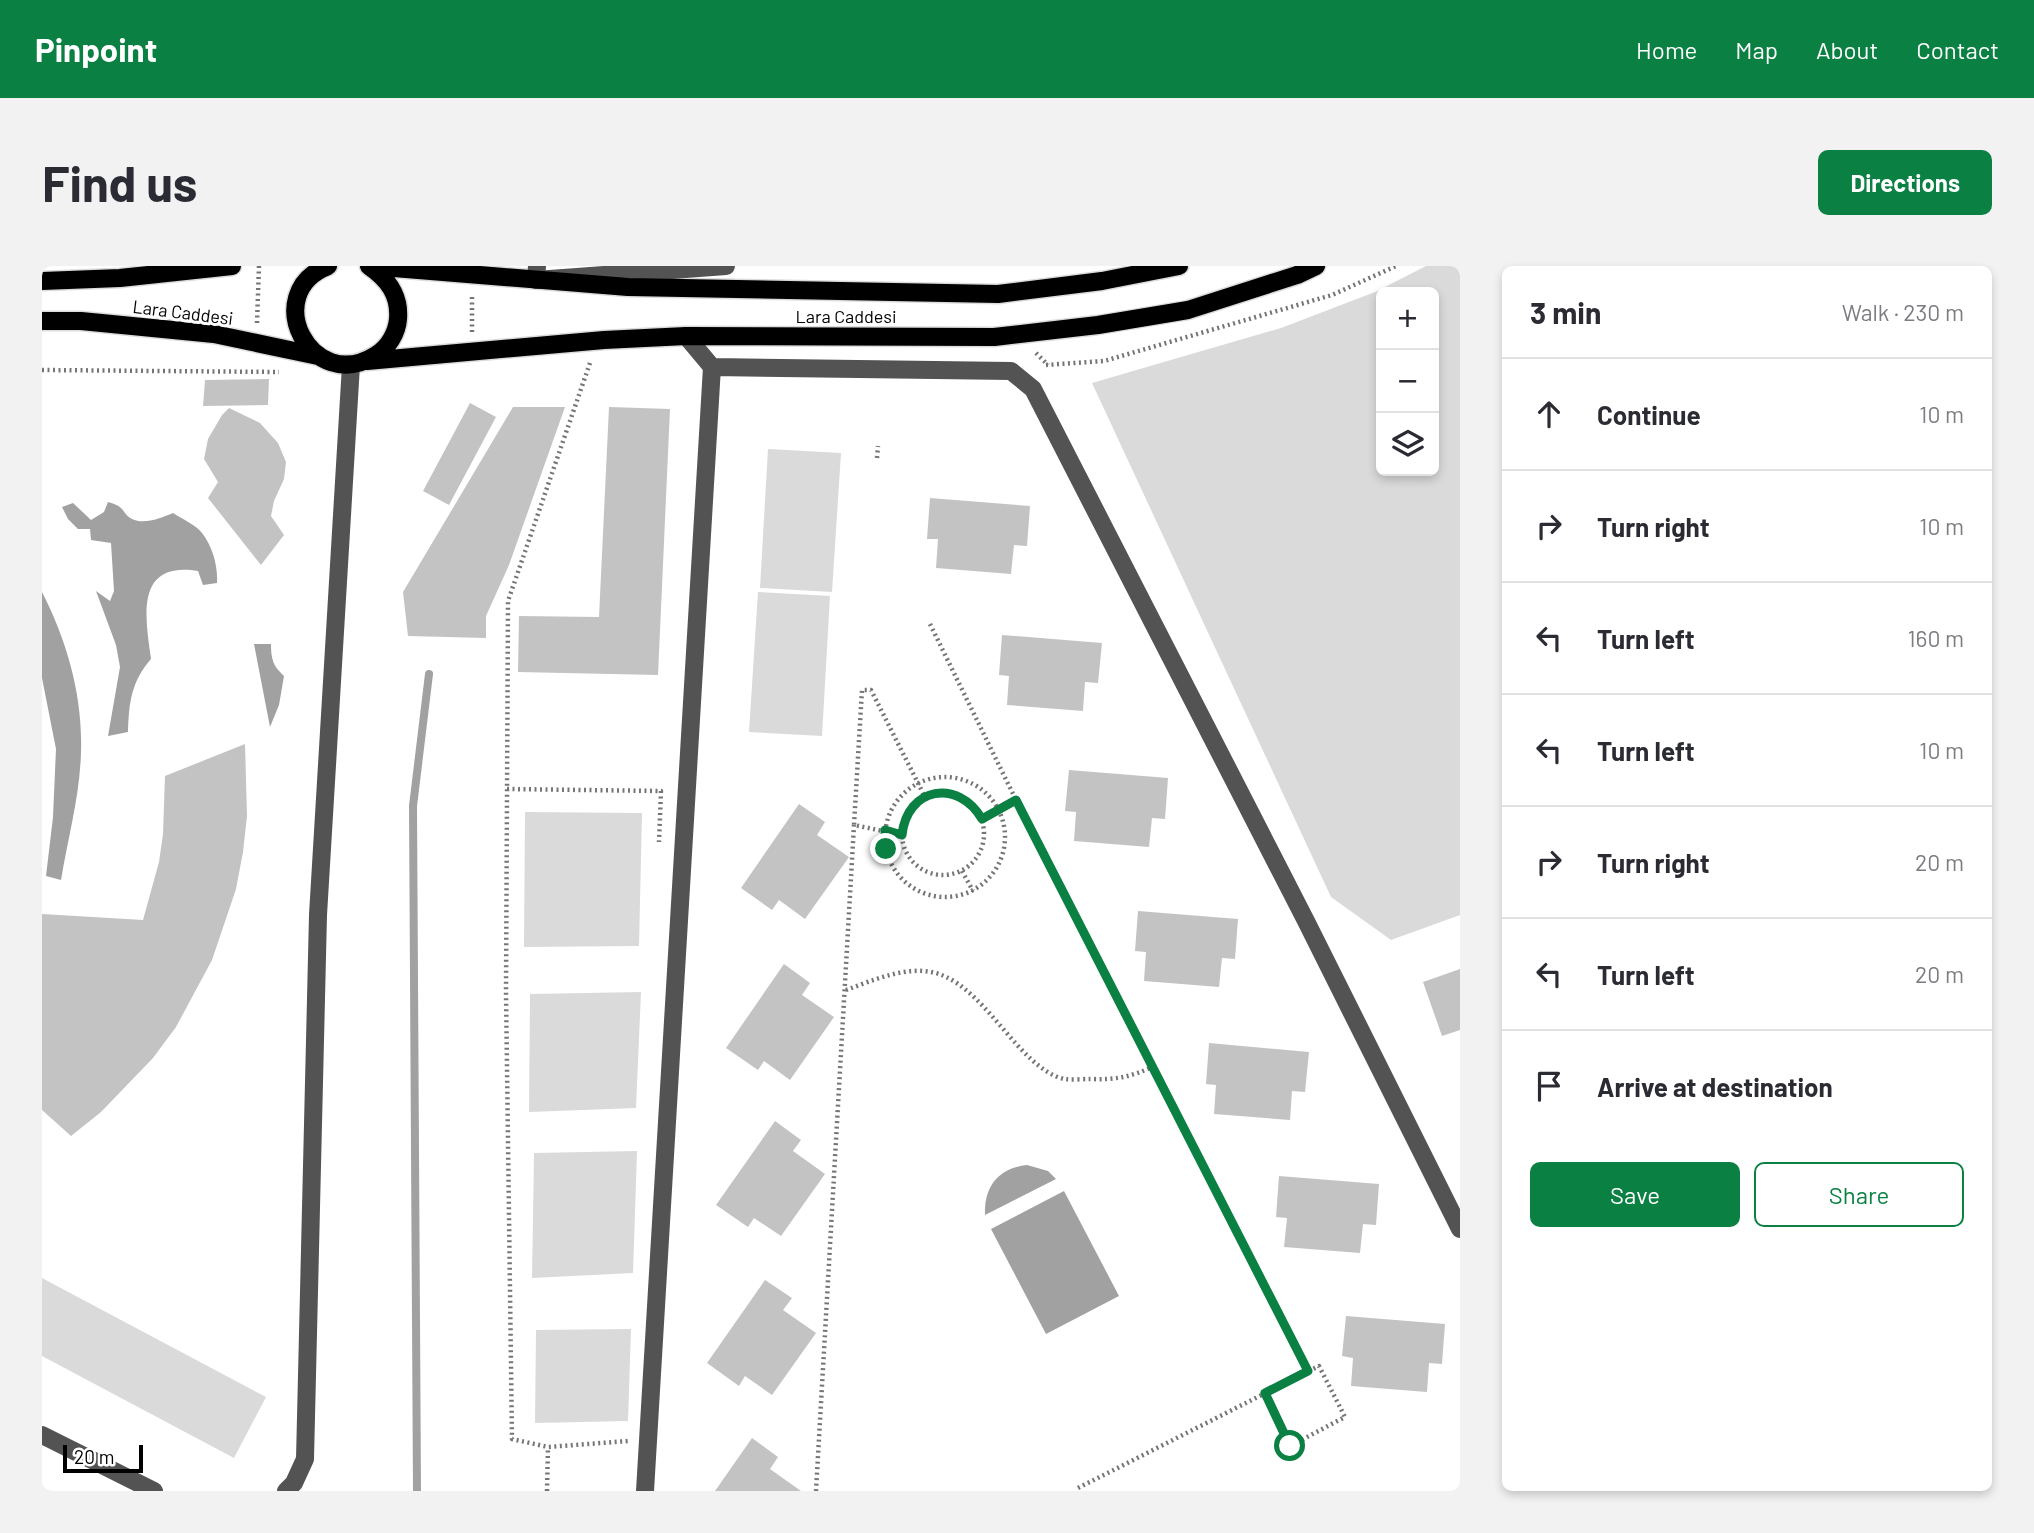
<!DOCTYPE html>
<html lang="en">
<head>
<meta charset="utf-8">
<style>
  body { margin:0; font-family:Barlow,sans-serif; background:#f2f2f3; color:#2b2b33 }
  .controls { position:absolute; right:21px; top:21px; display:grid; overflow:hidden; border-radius:10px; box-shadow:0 4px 10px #0003 }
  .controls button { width:63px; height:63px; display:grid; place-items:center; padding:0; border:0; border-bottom:2px solid #e1e1e2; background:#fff; color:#2b2b33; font:35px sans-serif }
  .scale { position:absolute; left:21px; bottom:18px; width:80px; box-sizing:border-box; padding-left:7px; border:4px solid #000; border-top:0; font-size:19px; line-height:24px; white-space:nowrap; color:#000; -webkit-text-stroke:5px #fff; paint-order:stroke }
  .stop { position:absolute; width:21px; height:21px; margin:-16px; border:5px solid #0b8043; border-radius:50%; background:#fff }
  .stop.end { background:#0b8043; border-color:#fff; box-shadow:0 2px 7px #0008 }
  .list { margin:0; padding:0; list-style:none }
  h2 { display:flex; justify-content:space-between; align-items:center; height:91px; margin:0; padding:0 28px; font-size:30px }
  h2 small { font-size:23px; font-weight:400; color:#7c7c81 }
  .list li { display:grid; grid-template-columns:46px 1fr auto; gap:21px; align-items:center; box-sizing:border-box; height:112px; padding:0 28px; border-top:2px solid #e1e1e2 }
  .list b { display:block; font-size:26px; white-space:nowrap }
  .list em { font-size:23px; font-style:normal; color:#7c7c81 }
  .actions { display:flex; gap:14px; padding:21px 28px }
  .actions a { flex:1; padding:16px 0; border:2px solid #0b8043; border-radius:10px; text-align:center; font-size:24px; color:#0b8043 }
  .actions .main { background:#0b8043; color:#fff }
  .icon { flex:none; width:38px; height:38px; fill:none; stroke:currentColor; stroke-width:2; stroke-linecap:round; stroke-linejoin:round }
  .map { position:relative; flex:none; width:1418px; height:1225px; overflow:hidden; border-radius:10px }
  header { display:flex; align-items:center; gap:42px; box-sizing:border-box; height:98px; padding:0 35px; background:#0b8043; color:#fff }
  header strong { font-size:33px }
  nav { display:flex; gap:38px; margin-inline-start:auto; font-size:24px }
  .intro { display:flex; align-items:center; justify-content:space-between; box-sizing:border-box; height:168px; padding:0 42px }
  h1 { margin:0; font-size:49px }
  .button { padding:18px 32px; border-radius:10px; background:#0b8043; color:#fff; font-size:24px; font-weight:700 }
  main { display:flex; gap:42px; padding:0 42px }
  aside { flex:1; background:#fff; border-radius:10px; box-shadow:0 4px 10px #0003 }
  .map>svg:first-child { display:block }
  .green { fill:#dadada; fill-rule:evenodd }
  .water { fill:#a1a1a1 }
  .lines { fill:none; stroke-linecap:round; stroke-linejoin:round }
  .stream { stroke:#a1a1a1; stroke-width:8 }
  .building { fill:#c3c3c3 }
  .major-casing { stroke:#dbdbdb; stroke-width:21 }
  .path { stroke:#757575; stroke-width:4.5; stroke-dasharray:2 3.5; stroke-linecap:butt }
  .minor { stroke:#535353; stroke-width:18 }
  .major { stroke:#000; stroke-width:18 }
  .route { stroke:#0b8043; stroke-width:9 }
  .labels { text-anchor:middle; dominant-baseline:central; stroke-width:6; stroke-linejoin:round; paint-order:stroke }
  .street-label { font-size:18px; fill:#000; stroke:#fff }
</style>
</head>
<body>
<header>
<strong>Pinpoint</strong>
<nav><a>Home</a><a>Map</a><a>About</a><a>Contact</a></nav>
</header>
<div class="intro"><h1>Find us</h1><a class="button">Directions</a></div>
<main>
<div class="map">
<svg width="1418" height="1225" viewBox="0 0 1418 1225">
  <rect width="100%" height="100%" fill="#fff"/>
  <path class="green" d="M1384,0H1418V649L1349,674L1289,631L1050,117L1239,62L1333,26ZM1339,26H1392V205H1339Z
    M726,183L799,187L790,326L718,322Z
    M716,326L788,330L780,470L707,466Z
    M483,546L600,547L597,680L482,681Z
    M599,726L594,842L487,846L488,728Z
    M595,885L591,1007L490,1012L492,887Z
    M0,1012L224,1131L192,1192L0,1090Z
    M589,1063L586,1155L493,1157L494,1064Z"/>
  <path class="water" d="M66,236C85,241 78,246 90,253C102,259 119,252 131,247C140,253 154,259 160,267C171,281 176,301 175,317L161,319L156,305C93,295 103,350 109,393C89,416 87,437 86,466L66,470L78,401L74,379L54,325L68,335L72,325L69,277L49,274L48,263H36L26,253L20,241L31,237L49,254L62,246Z
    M0,326C25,375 41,430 39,486C38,529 26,572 19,614L4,610L11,551L14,483L0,412Z
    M212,378H229C229,393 231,400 242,410L237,439L228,461Z
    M985,899L1006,905L1014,913L943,949C942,920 957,902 985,899Z
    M1022,925L1077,1030L1004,1068L949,963Z"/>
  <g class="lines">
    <path class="stream" d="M375,1225L371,540L387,408"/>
  </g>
  <path class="building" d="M227,113L226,139L161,140L163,114Z
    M428,137L454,151L407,239L381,225Z
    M471,141H523L467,299L444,350V372L366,370L361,326Z
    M567,141L628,143L616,409L476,406L477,350L557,351Z
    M187,142L218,157L236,177L244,196L242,213L232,235L229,250L242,269L219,299L166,232L176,216L162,193L166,173L180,149Z
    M888,232L988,240L985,280L972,279L969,308L894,302L896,273H885Z
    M960,369L1060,377L1056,417L1043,416L1041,445L965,439L967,410L957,409Z
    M203,478L205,550L201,586L194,623L170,694L134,761L111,792L59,846L29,870L0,844V648L101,654L117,596L121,568L123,510Z
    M1027,504L1126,512L1123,553L1110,552L1107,581L1032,575L1034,546L1023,545Z
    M757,538L783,556L775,569L807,591L763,653L737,634L730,644L699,622Z
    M1096,645L1196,653L1193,693L1180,692L1177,721L1102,715L1104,686L1093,685Z
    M742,698L768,717L760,729L792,751L748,814L722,795L716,804L684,782Z
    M1418,703V764L1400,770L1381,716Z
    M1167,777L1267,786L1263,826L1250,825L1248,854L1172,848L1174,819L1164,818Z
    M733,855L759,874L751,885L783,908L739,970L712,952L706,961L674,939Z
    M1237,910L1337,918L1334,959L1321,958L1318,987L1242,981L1245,952L1234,951Z
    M723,1014L750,1032L741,1044L774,1067L730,1129L703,1110L697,1120L665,1097Z
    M1304,1050L1403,1058L1400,1098L1387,1097L1385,1126L1309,1120L1311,1092L1300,1090Z
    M710,1172L736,1191L728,1203L759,1225H673Z"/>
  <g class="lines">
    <defs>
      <path id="major" d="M286,0C217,27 269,130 334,89C346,82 355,67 356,53C358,29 346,13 327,0
        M327,0L586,21L956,28L1060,15L1137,0
        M0,15L78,12L190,0
        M0,55H39L172,68L276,90
        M325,95L562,74L644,70L952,71L1056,59L1146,44L1255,9L1274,0"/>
    </defs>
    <use href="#major" class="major-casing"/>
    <path class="path" d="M215,57L217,0
      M430,66V29
      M994,87L1006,99
      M548,97L466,335L464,726L470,1173L506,1181L586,1175
      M1004,99L1062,95L1290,29L1354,0
      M0,104L237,106
      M835,192L836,180
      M888,358L974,534L1266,1106
      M843 571a60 60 0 1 1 120 0a60 60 0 1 1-120 0Z
      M465,523L619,525L617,576
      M860 568a41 41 0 1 1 82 0a41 41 0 1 1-82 0Z
      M940,553L974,534
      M860,569L812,559L820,424H829L883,531
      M920,605L931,625
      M804,724C832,714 867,698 897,708C946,725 977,802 1022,813C1030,814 1041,813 1049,813C1072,814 1089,811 1110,801
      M1036,1222L1277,1100L1303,1151L1248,1180L1223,1127
      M505,1225L506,1181
      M774,1225L812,559"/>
    <path class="minor" d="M495,0L494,14L684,0
      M644,70L670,101L969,105L991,123L1264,655L1418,963
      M0,1169L112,1225
      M244,1225L252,1217L263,1193L276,649L309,99
      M603,1225L670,101"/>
    <use href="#major" class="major"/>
  </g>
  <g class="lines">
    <path class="route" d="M844,583L843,564L860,569C865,521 916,512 940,553L974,534L1266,1105L1223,1127L1248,1180"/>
  </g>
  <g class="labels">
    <g class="street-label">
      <text transform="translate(141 46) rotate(7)">Lara Caddesi</text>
      <text x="804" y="50">Lara Caddesi</text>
    </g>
  </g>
</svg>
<div class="controls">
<button>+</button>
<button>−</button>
<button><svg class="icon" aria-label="layers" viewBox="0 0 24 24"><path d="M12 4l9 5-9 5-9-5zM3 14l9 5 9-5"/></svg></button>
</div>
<div class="scale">20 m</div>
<div class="stop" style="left:1248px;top:1180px"></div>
<div class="stop end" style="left:844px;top:583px"></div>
</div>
<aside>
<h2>3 min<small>Walk · 230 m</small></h2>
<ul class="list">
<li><svg class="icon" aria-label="ahead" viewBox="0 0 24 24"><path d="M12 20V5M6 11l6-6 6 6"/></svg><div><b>Continue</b></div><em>10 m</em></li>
<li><svg class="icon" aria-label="right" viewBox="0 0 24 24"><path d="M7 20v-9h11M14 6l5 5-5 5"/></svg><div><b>Turn right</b></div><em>10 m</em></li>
<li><svg class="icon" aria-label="left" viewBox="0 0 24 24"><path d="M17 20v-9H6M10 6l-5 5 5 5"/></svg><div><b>Turn left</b></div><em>160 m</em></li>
<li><svg class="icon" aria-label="left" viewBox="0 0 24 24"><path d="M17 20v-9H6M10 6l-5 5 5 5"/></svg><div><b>Turn left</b></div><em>10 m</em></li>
<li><svg class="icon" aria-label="right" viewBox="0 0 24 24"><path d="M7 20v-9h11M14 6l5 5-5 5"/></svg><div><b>Turn right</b></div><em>20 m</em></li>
<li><svg class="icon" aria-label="left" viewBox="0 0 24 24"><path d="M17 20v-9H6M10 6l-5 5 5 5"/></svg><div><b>Turn left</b></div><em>20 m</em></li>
<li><svg class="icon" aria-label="arrive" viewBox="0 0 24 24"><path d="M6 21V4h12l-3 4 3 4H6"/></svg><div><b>Arrive at destination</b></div></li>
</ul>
<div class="actions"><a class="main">Save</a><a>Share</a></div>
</aside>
</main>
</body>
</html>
